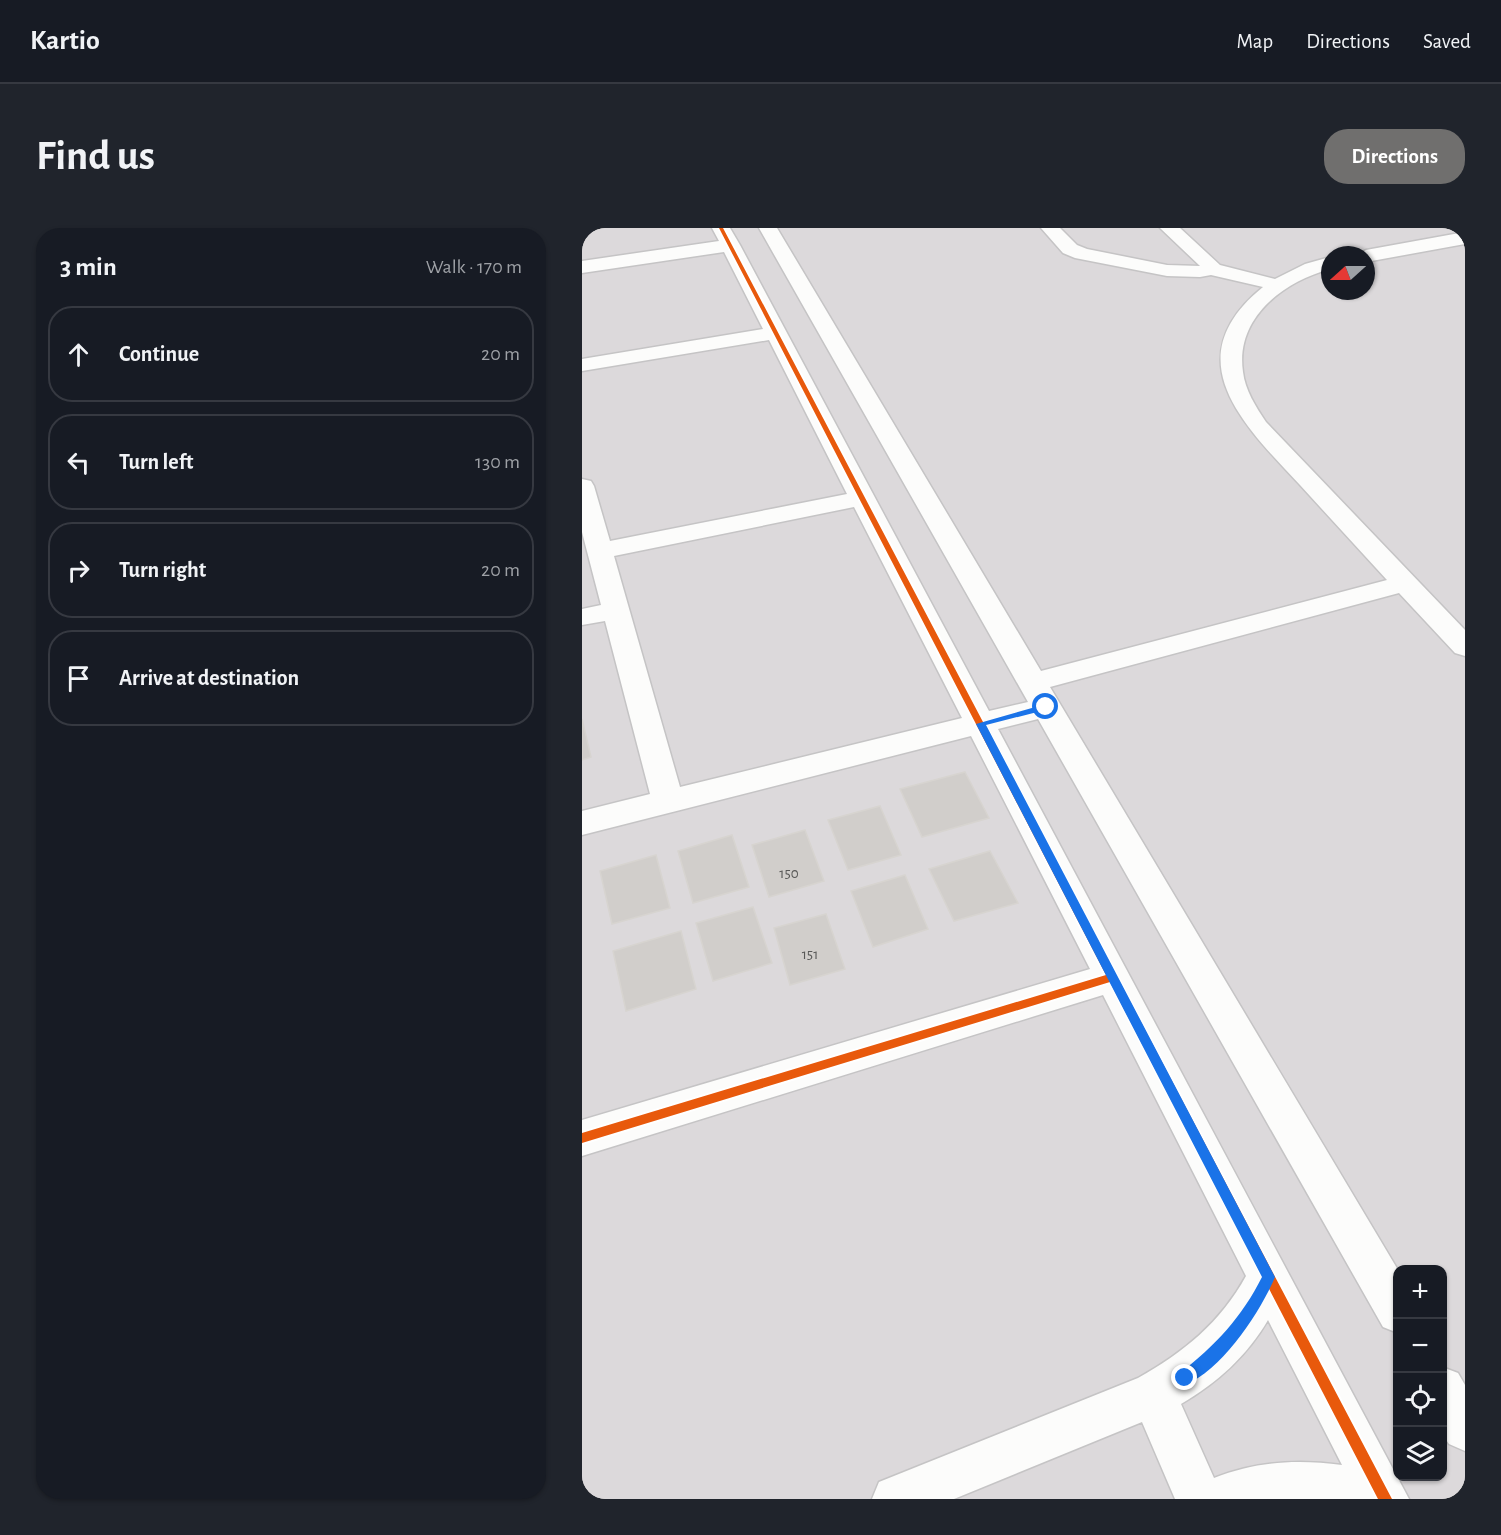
<!DOCTYPE html>
<html lang="en">
<head>
<meta charset="utf-8">
<style>
  body { margin:0; font-family:"Alegreya Sans",sans-serif; background:#20242c; color:#f1f3f6 }
  .controls { position:absolute; right:18px; bottom:18px; display:grid; overflow:hidden; border-radius:12px; box-shadow:0 2px 4px #0004 }
  .controls button { width:54px; height:54px; display:grid; place-items:center; padding:0; border:0; border-bottom:2px solid #363941; background:#171b24; color:#f1f3f6; font:30px sans-serif }
  .compass { position:absolute; left:739px; top:18px; width:54px; height:54px; border-radius:50%; background:#171b24; box-shadow:0 2px 4px #0004; rotate:249deg }
  .stop { position:absolute; width:18px; height:18px; margin:-14px; border:4px solid #1a73e8; border-radius:50%; background:#fff }
  .stop.end { background:#1a73e8; border-color:#fff; box-shadow:0 2px 6px #0008 }
  .list { margin:0; padding:0; list-style:none }
  h2 { display:flex; justify-content:space-between; align-items:center; height:78px; margin:0; padding:0 24px; font-size:26px }
  h2 small { font-size:20px; font-weight:400; color:#9ea1a6 }
  .list li { display:grid; grid-template-columns:39px 1fr auto; gap:18px; align-items:center; box-sizing:border-box; height:96px; margin:0 12px 12px; padding:0 12px; border:2px solid #363941; border-radius:24px }
  .list b { display:block; font-size:22px; white-space:nowrap }
  .list em { font-size:20px; font-style:normal; color:#9ea1a6 }
  .icon { flex:none; width:33px; height:33px; fill:none; stroke:currentColor; stroke-width:2; stroke-linecap:round; stroke-linejoin:round }
  .map { position:relative; flex:none; width:883px; height:1271px; overflow:hidden; border-radius:24px }
  header { display:flex; align-items:center; gap:36px; box-sizing:border-box; height:84px; padding:0 30px; background:#171b24; border-bottom:2px solid #363941 }
  header strong { font-size:28px }
  nav { display:flex; gap:33px; margin-inline-start:auto; font-size:21px }
  .intro { display:flex; align-items:center; justify-content:space-between; box-sizing:border-box; height:144px; padding:0 36px }
  h1 { margin:0; font-size:42px }
  .button { padding:15px 27px; border-radius:24px; background:#706f6e; color:#fff; font-size:21px; font-weight:700 }
  main { display:flex; gap:36px; padding:0 36px }
  aside { flex:1; background:#171b24; border-radius:24px; box-shadow:0 2px 4px #0004 }
  .map>svg:first-child { display:block }
  .industrial { fill:#dcd9db; fill-rule:evenodd }
  .building { fill:#d1cecb; stroke:#d7d4d0; stroke-width:1.5 }
  .lines { fill:none; stroke-linecap:round; stroke-linejoin:round }
  .minor-casing { stroke:#c5c4c5; stroke-width:3 }
  .minor { fill:#fcfcfb; fill-rule:evenodd }
  .cycleway-casing { stroke:#fff; stroke-width:4 }
  .cycleway { fill:#e8590c; fill-rule:evenodd }
  .route { fill:#1a73e8 }
  .labels { text-anchor:middle; dominant-baseline:central; stroke-width:5; stroke-linejoin:round; paint-order:stroke }
  .number-label { font-size:15px; fill:#585857 }
</style>
</head>
<body>
<header>
<strong>Kartio</strong>
<nav><a>Map</a><a>Directions</a><a>Saved</a></nav>
</header>
<div class="intro"><h1>Find us</h1><a class="button">Directions</a></div>
<main>
<aside>
<h2>3 min<small>Walk · 170 m</small></h2>
<ul class="list">
<li><svg class="icon" aria-label="ahead" viewBox="0 0 24 24"><path d="M12 20V5M6 11l6-6 6 6"/></svg><div><b>Continue</b></div><em>20 m</em></li>
<li><svg class="icon" aria-label="left" viewBox="0 0 24 24"><path d="M17 20v-9H6M10 6l-5 5 5 5"/></svg><div><b>Turn left</b></div><em>130 m</em></li>
<li><svg class="icon" aria-label="right" viewBox="0 0 24 24"><path d="M7 20v-9h11M14 6l5 5-5 5"/></svg><div><b>Turn right</b></div><em>20 m</em></li>
<li><svg class="icon" aria-label="arrive" viewBox="0 0 24 24"><path d="M6 21V4h12l-3 4 3 4H6"/></svg><div><b>Arrive at destination</b></div></li>
</ul>
</aside>
<div class="map">
<svg width="883" height="1271" viewBox="0 0 883 1271">
  <rect width="100%" height="100%" fill="#ece8e4"/>
  <path class="industrial" d="M0,0H883V1271H0ZM748,27H784V63H748ZM816,1042H860V1248H816Z"/>
  <path class="building" d="M0,491L9,529L0,532Z
    M383,544L407,590L340,609L318,561Z
    M298,578L319,627L266,642L246,592Z
    M223,602L242,653L187,669L170,617Z
    M150,607L167,659L111,675L96,623Z
    M408,623L436,675L372,693L347,641Z
    M74,627L88,680L30,696L18,643Z
    M323,647L346,701L291,719L269,663Z
    M171,679L190,735L131,753L114,695Z
    M244,686L263,741L208,757L192,700Z
    M99,703L114,761L44,783L31,723Z"/>
  <g class="lines">
    <defs>
      <path id="minor" d="M130,0H148L158,17L407,483L446,474L177,0H195L459,443L805,352C776,320 747,289 718,257C662,197 592,131 681,59L629,47L618,49L585,48L493,30L481,25L459,0H478L495,17L505,21L585,37L618,38L578,0H598L638,37L693,51L723,36L748,29V41C701,54 653,90 661,144C663,162 674,179 684,194L883,402V428L873,425L817,365L468,459L816,1042V1105L801,1099L456,491L416,501L827,1271H593L560,1194L372,1271H290L297,1254L556,1150C601,1125 639,1094 664,1048L521,767L0,928V892L508,741L389,508L0,607V583L68,566L23,393L0,397V381L19,377L0,304V251L9,253L12,258L28,313L265,266L187,112L0,143V131L181,101L142,24L0,45V33L137,13ZM272,279L380,490L98,559L32,328ZM686,1092L760,1237C716,1231 674,1233 632,1250L599,1176C635,1155 665,1128 686,1092Z
        M883,4V16L784,34V27H775L784,22Z
        M860,1139L876,1145L883,1157V1223L867,1216L860,1206Z"/>
    </defs>
    <use href="#minor" class="minor-casing"/>
    <use href="#minor" class="minor"/>
    <defs>
      <path id="cycleway" d="M137,0H141L810,1271H796L528,754L0,915V905L524,747Z"/>
    </defs>
    <use href="#cycleway" class="cycleway-casing"/>
    <use href="#cycleway" class="cycleway"/>
  </g>
  <path class="route" d="M464,476L467,477V481L404,497L693,1049C678,1085 640,1142 603,1157L598,1155L596,1150L598,1145C633,1118 660,1089 680,1049L394,496Z"/>
  <g class="labels">
    <g class="number-label">
      <text x="207" y="645">150</text>
      <text x="228" y="726">151</text>
    </g>
  </g>
</svg>
<div class="controls">
<button>+</button>
<button>−</button>
<button><svg class="icon" aria-label="locate" viewBox="0 0 24 24"><circle cx="12" cy="12" r="6"/><path d="M12 2v4M12 18v4M2 12h4M18 12h4"/></svg></button>
<button><svg class="icon" aria-label="layers" viewBox="0 0 24 24"><path d="M12 4l9 5-9 5-9-5zM3 14l9 5 9-5"/></svg></button>
</div>
<svg class="compass" viewBox="-18 -18 36 36"><path d="M0-13l5 13h-10z" fill="#e53935"/><path d="M0 13l5-13h-10z" fill="#9ea1a6"/></svg>
<div class="stop" style="left:464px;top:479px"></div>
<div class="stop end" style="left:603px;top:1150px"></div>
</div>
</main>
</body>
</html>
